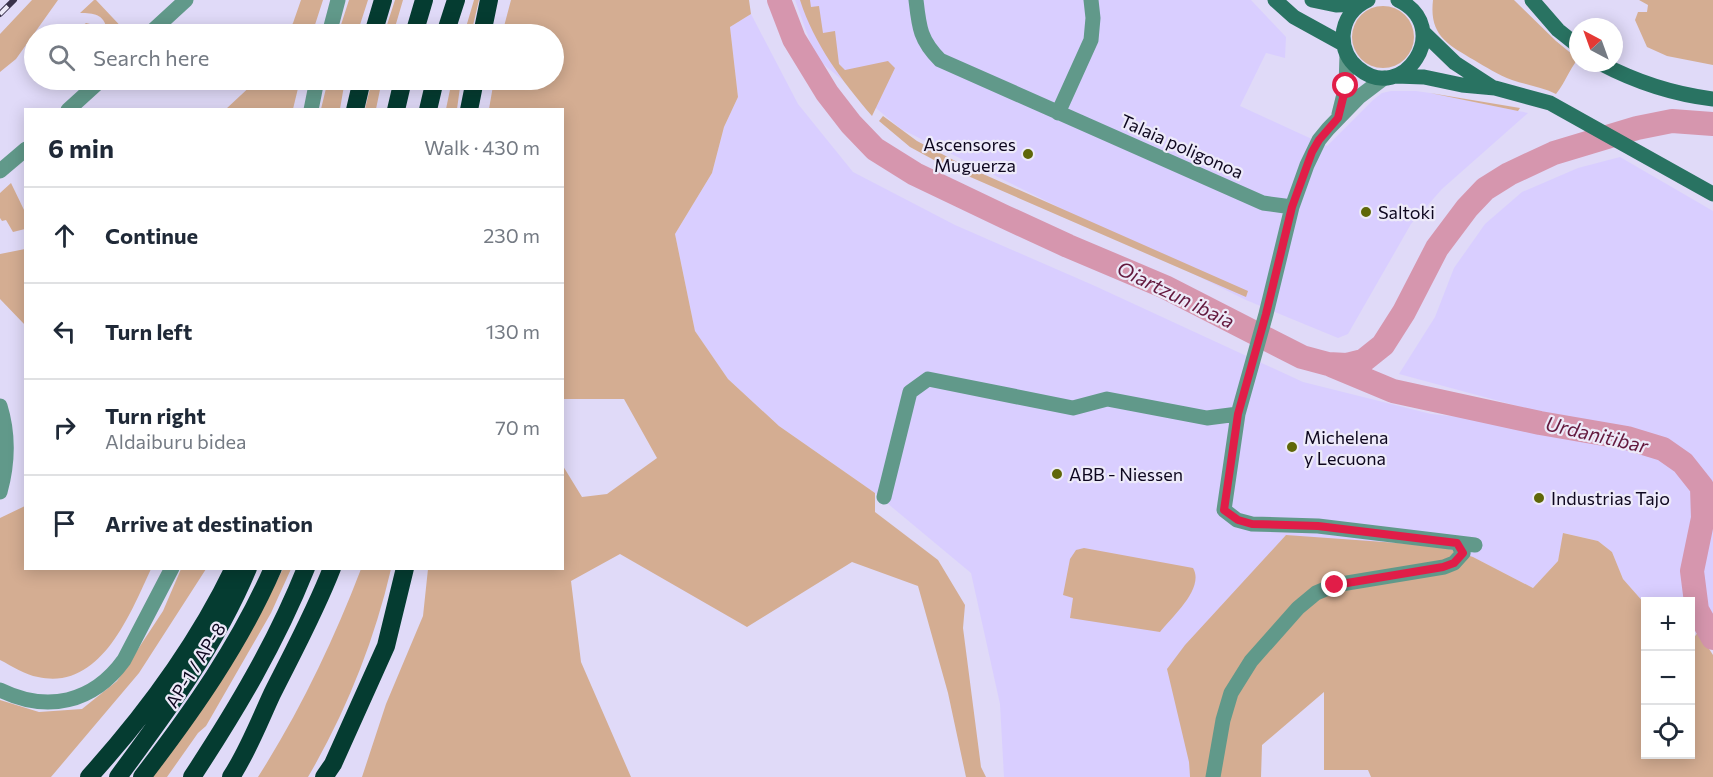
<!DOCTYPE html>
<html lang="en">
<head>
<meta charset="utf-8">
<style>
  body { margin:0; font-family:Commissioner,sans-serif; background:#f6f6f7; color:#1f2937 }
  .controls { position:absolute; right:18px; bottom:18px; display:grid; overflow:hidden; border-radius:0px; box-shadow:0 3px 15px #0003 }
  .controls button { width:54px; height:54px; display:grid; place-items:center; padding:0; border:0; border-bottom:2px solid #e0e1e3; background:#fff; color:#1f2937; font:30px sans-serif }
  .compass { position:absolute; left:1569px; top:18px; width:54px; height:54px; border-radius:50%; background:#fff; box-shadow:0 3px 15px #0003; rotate:319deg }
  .stop { position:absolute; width:18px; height:18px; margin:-14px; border:4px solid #e11d48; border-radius:50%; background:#fff }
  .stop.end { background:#e11d48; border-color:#fff; box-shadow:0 2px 6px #0008 }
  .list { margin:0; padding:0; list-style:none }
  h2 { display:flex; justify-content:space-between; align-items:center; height:78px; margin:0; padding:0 24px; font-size:26px }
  h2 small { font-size:20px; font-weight:400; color:#747a83 }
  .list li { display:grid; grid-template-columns:39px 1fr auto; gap:18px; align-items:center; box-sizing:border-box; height:96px; padding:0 24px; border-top:2px solid #e0e1e3 }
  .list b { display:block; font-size:22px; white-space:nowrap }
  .list p { margin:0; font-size:20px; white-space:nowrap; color:#747a83 }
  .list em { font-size:20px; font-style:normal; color:#747a83 }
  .icon { flex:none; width:33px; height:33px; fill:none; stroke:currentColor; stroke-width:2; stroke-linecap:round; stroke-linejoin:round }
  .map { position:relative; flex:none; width:1713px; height:777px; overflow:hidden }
  .search { position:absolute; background:#fff; box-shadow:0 3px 15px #0003; left:24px; top:24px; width:540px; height:66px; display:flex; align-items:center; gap:15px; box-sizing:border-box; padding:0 21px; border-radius:33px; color:#747a83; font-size:22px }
  .panel { position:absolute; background:#fff; box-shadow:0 3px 15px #0003; left:24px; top:108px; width:540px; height:462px; border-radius:0px }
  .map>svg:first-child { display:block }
  .built { fill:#d9ceff }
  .green { fill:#d4ad92 }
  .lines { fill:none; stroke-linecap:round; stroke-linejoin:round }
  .river { stroke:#d696ae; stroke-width:24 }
  .street { stroke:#61998a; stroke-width:15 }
  .secondary { stroke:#297362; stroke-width:15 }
  .highway { stroke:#053c31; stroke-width:18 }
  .rail-casing { stroke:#38314b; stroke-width:6 }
  .rail { stroke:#edeaf9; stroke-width:4; stroke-dasharray:11; stroke-linecap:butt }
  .route { stroke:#e11d48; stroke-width:8 }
  .poi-dot { fill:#5f6708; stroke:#edeaf9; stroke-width:2 }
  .labels { text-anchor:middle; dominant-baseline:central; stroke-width:4.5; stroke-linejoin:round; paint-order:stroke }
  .poi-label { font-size:18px; fill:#0e071f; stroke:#edeaf9; text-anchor:start }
  .street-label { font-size:18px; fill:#0e071f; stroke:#edeaf9 }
  .water-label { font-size:20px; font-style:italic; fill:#63183d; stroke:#edeaf9 }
</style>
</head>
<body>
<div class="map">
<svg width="1713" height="777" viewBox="0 0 1713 777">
  <rect width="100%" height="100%" fill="#e0daf8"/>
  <path class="built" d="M795,0H1251L1286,37L1285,58L1266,53L1240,106L1327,146L1373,100L1382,93L1391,91H1416L1430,93L1528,113L1442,189L1411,224L1348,334L1338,338L1246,300L901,129L816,58Z
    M751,14L798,104L853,172L955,225L1095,286L1303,382L1431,414L1478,419L1558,433L1641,448L1663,455L1691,480L1696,494L1684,572V595L1686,601L1646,602L1645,604L1623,579L1612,552L1598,541L1564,533L1558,561L1533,588L1473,557L1286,535L1246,580L1189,762L1190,777H1004L1000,704L971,573L875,493L779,426L728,379L695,331L675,234L712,173L724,127L738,97L730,27Z
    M1620,157L1713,211V626L1702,599L1699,581L1711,505L1708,485L1703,471L1685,452L1659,439L1559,417L1399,374L1435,317L1454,268L1485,224L1522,192L1578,168Z"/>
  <path class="green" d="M32,0H58L16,59L0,72V34Z
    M94,0H96L128,34H114L107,30C104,14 94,13 80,13Z
    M301,0H323L312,34H286L293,23Z
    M349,0H368L357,34H338Z
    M395,0H403L393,34H384Z
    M474,0H479L471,34H464Z
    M511,0H749L751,14L730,27L738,97L724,127L712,173L675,234L695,331L728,379L779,426L875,493V512L938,560L965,605L963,628L981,767L986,777H966L948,693L918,586L852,562L747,627L620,554L571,581L581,662L631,777H362L386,704L423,616L428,569L562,568L563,466L582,497L607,494L657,458L624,399H563L562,110L489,109L494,80H554V34H502Z
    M800,0H810L811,7L819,6L823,33L835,31L839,64L845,70L888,61L895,68L872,116C842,81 814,44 800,0Z
    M1433,0H1514L1556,41L1578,59C1569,70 1565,83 1556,94C1542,87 1527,85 1512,80C1498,75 1486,67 1474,60C1447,44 1429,35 1433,0Z
    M1639,0H1713V65L1667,56L1647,47L1635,20L1638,12H1647L1648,5Z
    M1352 37a31 31 0 1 1 62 0a31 31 0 1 1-62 0Z
    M86,23L94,25L97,34H79L81,27Z
    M257,80H300L293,109H226Z
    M328,80H345L340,109H321Z
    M372,80H382L376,109H365Z
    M452,80H461L457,109H446Z
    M1430,93L1520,108L1518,111Z
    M883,116L917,141L965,166L1248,291L1246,297L945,166L910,147L879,121Z
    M11,183L25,212V229L13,232L6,220L2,221L0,218V193Z
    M25,249H26L25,325L0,299V254Z
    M25,506L26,568L151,569C130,614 101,691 38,677C25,675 12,666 0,660V518Z
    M1563,533L1598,541L1612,552L1623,579L1645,604L1646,754H1690L1691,642L1698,632L1713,655V777H1371L1368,770H1324V692L1262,745L1261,777H1190L1189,762L1167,669L1185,645L1286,535L1440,546L1473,557L1533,588L1558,561Z
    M1084,548L1193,568C1205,588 1172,617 1160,632L1070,618L1073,598L1063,595L1070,559L1076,550Z
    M181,569H206L139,673L51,777H0V700L39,712L82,709L117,681L163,611Z
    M283,569H291L271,613L206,726L198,733L167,777H152L254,624Z
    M361,569H391C374,642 346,712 308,777H258C300,711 333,642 361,569Z"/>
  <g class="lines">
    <path class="river" d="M779,0L794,39L827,93L851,124L875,149L915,174L1005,217L1068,246L1165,287L1302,357L1328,364L1347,365L1363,361L1383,345L1404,312L1437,248L1467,208L1485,189L1509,174L1554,153L1637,128L1672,121L1713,124
      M1333,366L1393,391L1540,423L1627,438L1663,449L1683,463L1702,487L1703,518L1692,571L1697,610L1713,638"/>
    <path class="street" d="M916,0C919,27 920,40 940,60L1263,203L1292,207
      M149,34L186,0
      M329,34L338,0
      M1384,78L1359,97L1328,129L1319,140L1307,165L1292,207L1266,314L1238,414L1224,510L1237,520L1252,524L1318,526L1475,545
      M68,110L101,80
      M311,110L317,80
      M1058,113L1091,40L1093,18L1091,0
      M1339,114L1346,86L1347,55
      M0,171L26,149
      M0,406C9,435 8,463 0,492
      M884,497L910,392L928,379L1073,408L1107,399L1207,418L1238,414
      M0,690C47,713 93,703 124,660L172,568
      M1213,777L1223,720L1231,693L1251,661L1298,608L1316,593L1335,585L1444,567L1454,563L1463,553L1457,543"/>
    <path class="secondary" d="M1275,0L1294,17L1343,44
      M1312,0L1336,5L1360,4
      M1368,0C1353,7 1344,20 1343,36C1343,49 1348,60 1358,68C1403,106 1455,27 1398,0
      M1532,0L1558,30L1578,46
      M1423,32L1455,63L1492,87
      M1600,63C1636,82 1672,94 1713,99
      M1396,76L1424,77L1462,85L1495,88L1550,103L1713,194"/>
    <path class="highway" d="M373,34L383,0
      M414,34L424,0
      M445,34L456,0
      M482,34L489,0
      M355,110L362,80
      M396,110L403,80
      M428,110L435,80
      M469,110L475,80
      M89,777C146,714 197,645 234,568
      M118,777C167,711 216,645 248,568
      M142,777C192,712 240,644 273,568
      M192,777C236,710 276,643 306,568
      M231,777C248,751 259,722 272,694C293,652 315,612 332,568
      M324,777L333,764L386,646L405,568"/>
    <defs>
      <path id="rail" d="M0,14L14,0"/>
    </defs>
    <use href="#rail" class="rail-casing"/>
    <use href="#rail" class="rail"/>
  </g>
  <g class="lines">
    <path class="route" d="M1335,585L1443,567L1454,563L1463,553L1457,543L1318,526L1252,524L1238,520L1224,510L1238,414L1266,314L1292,207L1312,152L1319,140L1338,118L1346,86"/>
  </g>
  <g class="poi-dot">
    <circle cx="1028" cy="154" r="6"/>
    <circle cx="1366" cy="212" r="6"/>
    <circle cx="1292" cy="447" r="6"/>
    <circle cx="1057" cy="474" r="6"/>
    <circle cx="1539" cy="498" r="6"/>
  </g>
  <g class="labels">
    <g class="poi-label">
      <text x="1016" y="144" text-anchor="end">Ascensores<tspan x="1016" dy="21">Muguerza</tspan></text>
      <text x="1378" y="212">Saltoki</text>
      <text x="1304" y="437">Michelena<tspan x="1304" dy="21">y Lecuona</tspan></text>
      <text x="1069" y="474">ABB - Niessen</text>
      <text x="1551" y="498">Industrias Tajo</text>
    </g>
    <g class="street-label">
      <text transform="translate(1182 146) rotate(24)">Talaia poligonoa</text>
      <text transform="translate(195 665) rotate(-58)">AP-1 / AP-8</text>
    </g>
    <g class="water-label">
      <text transform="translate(1176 294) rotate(26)">Oiartzun ibaia</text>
      <text transform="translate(1597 434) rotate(13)">Urdanitibar</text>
    </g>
  </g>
</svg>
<div class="controls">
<button>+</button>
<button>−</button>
<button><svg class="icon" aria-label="locate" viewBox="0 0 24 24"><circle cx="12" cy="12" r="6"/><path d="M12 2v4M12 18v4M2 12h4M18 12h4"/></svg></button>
</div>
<svg class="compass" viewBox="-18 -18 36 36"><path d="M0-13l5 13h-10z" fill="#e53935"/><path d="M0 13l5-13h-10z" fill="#747a83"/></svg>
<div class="stop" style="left:1346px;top:86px"></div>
<div class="stop end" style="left:1335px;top:585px"></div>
<div class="search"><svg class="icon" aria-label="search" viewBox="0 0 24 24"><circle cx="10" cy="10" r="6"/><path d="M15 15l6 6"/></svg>Search here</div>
<section class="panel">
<h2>6 min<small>Walk · 430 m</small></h2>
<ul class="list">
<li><svg class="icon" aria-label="ahead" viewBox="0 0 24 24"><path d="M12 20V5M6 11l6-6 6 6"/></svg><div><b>Continue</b></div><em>230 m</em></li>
<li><svg class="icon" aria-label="left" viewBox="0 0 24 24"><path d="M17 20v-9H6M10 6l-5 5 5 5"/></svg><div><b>Turn left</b></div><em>130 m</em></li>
<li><svg class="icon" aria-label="right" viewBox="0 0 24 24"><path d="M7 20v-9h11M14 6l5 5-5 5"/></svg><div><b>Turn right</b><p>Aldaiburu bidea</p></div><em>70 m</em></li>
<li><svg class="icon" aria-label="arrive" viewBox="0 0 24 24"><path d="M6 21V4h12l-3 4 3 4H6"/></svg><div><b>Arrive at destination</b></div></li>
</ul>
</section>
</div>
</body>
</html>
